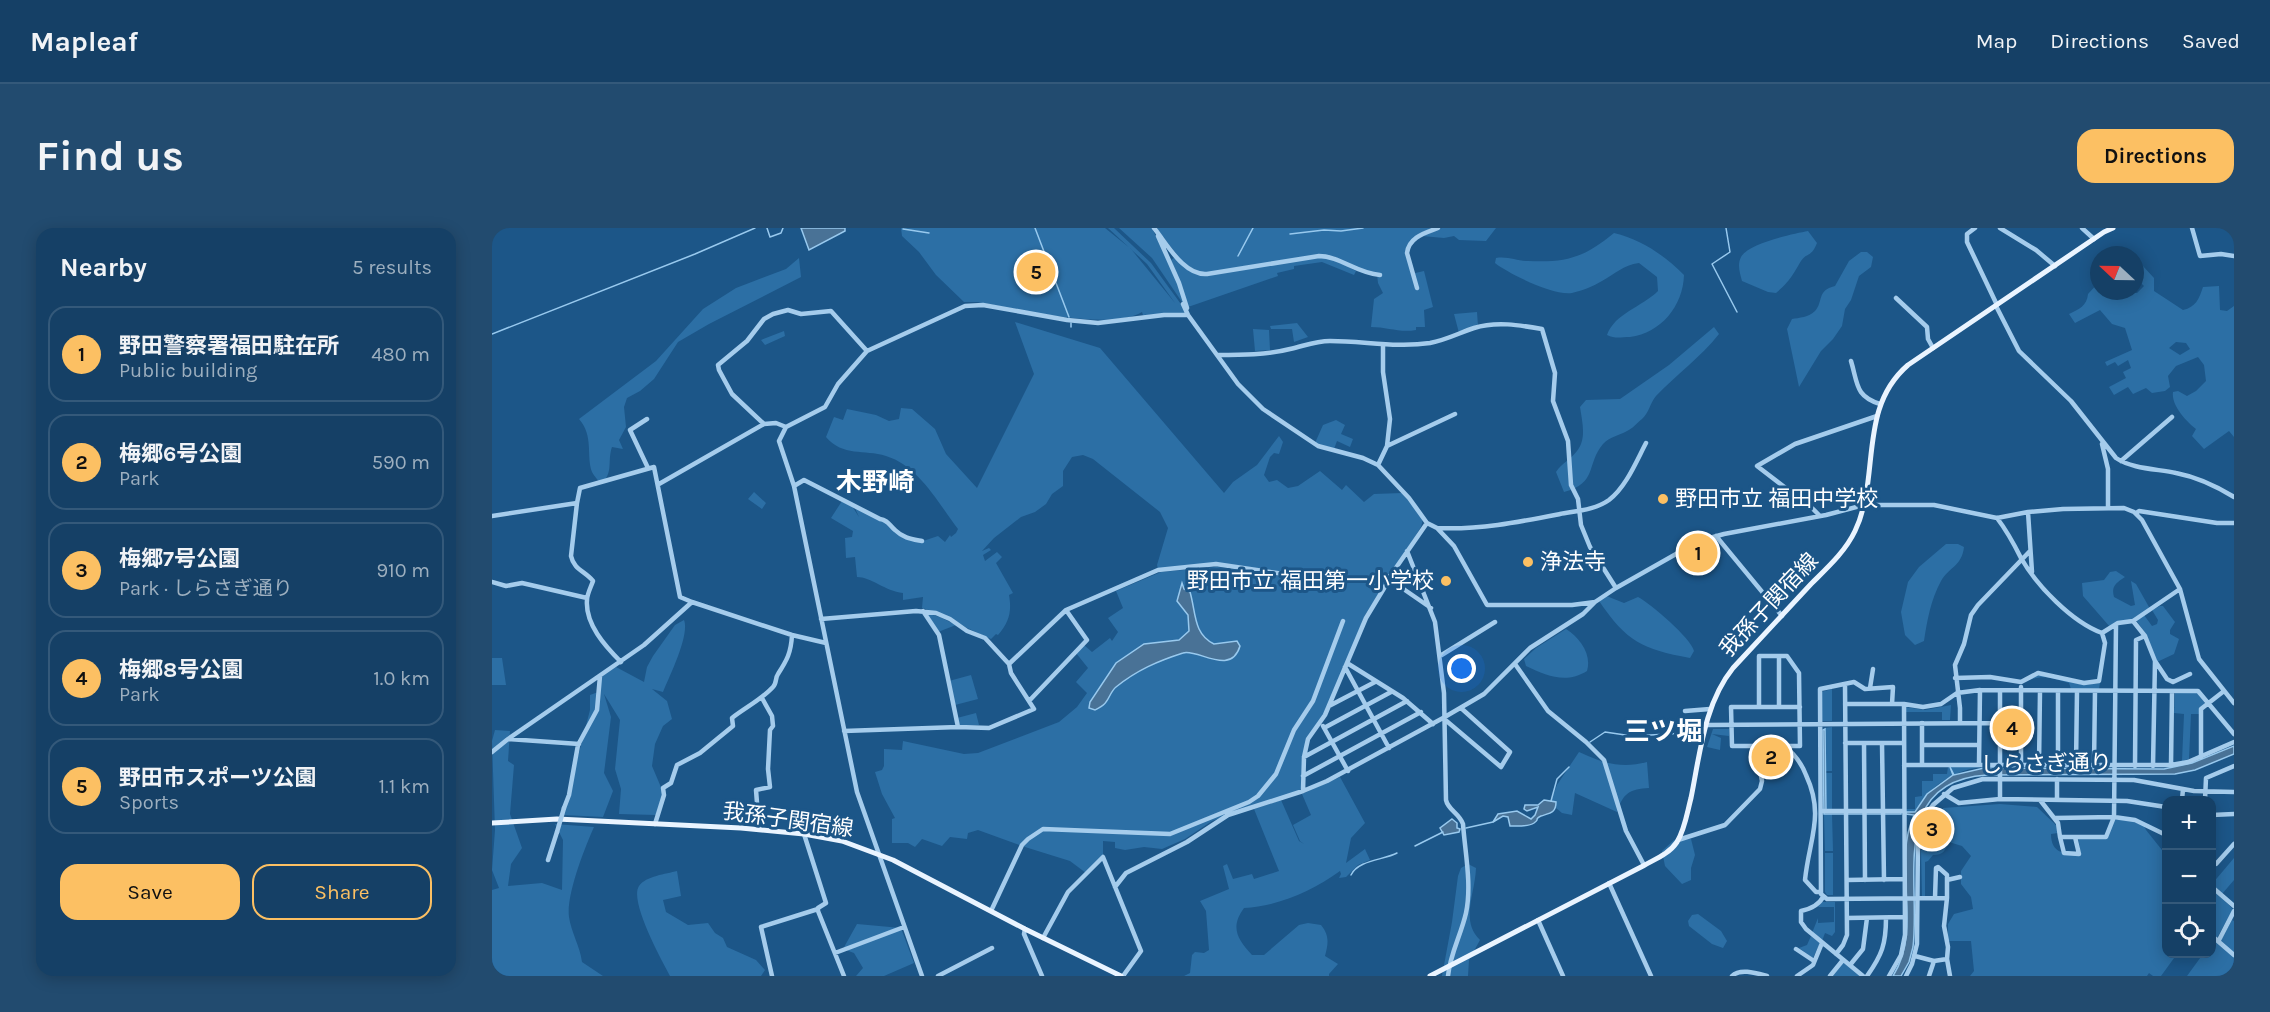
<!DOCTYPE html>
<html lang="en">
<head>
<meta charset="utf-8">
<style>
  body { margin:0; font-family:Karla,"Noto Sans JP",sans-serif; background:#224b6f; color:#f1f3f6 }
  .controls { position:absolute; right:18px; bottom:18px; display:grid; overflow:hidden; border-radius:12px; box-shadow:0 3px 15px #0003 }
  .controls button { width:54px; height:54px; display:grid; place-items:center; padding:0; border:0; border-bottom:2px solid #34597a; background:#154066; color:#f1f3f6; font:30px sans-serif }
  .compass { position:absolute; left:1598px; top:18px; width:54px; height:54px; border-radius:50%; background:#154066; box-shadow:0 3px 15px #0003; rotate:292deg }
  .you { position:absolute; left:970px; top:441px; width:21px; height:21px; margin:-15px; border:4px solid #fff; border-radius:50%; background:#1a73e8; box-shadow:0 0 0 9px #1a73e833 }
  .badge { display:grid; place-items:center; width:39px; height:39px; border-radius:50%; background:#fcc063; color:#111; font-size:20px; font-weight:700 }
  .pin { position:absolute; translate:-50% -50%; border:3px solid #fff; box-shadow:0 2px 6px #0006 }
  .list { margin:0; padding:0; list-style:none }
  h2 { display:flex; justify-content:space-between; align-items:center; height:78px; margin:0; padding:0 24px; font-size:26px }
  h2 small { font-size:20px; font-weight:400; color:#9dafbf }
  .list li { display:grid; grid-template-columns:39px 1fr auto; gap:18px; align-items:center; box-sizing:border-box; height:96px; margin:0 12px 12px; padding:0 12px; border:2px solid #34597a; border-radius:18px }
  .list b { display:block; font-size:22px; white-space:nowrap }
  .list p { margin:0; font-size:20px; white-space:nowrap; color:#9dafbf }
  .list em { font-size:20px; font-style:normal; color:#9dafbf }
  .actions { display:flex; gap:12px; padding:18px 24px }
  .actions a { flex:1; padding:14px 0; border:2px solid #fcc063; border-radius:18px; text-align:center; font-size:21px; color:#fcc063 }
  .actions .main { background:#fcc063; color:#111 }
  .icon { flex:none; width:33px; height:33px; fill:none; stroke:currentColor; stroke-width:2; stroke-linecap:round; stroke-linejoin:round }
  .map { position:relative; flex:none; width:1742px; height:748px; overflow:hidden; border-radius:18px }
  header { display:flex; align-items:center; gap:36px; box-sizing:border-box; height:84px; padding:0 30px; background:#154066; border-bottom:2px solid #34597a }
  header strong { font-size:28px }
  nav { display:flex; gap:33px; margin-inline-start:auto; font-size:21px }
  .intro { display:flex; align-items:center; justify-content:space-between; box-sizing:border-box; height:144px; padding:0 36px }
  h1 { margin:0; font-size:42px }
  .button { padding:15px 27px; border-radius:18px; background:#fcc063; color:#111; font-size:21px; font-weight:700 }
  main { display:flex; gap:36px; padding:0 36px }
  aside { flex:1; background:#154066; border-radius:18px; box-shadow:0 3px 15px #0003 }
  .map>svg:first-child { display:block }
  .green { fill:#2c6fa5; fill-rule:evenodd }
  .water { fill:#497296; stroke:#98c9ee; stroke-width:1.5 }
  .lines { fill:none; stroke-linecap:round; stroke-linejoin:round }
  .stream { stroke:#98c9ee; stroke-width:1.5 }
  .minor { stroke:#a5ccec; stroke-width:4.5 }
  .major { stroke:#eaf4ff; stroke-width:5 }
  .minor-bridge { stroke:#a5ccec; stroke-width:4.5 }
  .poi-dot { fill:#fcc063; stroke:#1c5688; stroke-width:2 }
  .labels { text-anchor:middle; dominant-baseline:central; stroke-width:6; stroke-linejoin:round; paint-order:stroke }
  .poi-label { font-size:22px; fill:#fff; stroke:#1c5688; text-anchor:start }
  .street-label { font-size:22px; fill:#fff; stroke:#1c5688 }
  .quarter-label { font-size:26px; font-weight:bold; fill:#fff; stroke:#1c5688 }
</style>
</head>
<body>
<header>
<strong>Mapleaf</strong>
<nav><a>Map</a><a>Directions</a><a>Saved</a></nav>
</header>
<div class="intro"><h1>Find us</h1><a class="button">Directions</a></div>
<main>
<aside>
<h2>Nearby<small>5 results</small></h2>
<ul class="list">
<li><span class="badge">1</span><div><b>野田警察署福田駐在所</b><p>Public building</p></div><em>480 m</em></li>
<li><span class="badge">2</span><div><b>梅郷6号公園</b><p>Park</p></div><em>590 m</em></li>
<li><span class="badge">3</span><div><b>梅郷7号公園</b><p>Park · しらさぎ通り</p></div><em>910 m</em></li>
<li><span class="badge">4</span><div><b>梅郷8号公園</b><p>Park</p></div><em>1.0 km</em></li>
<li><span class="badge">5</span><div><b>野田市スポーツ公園</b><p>Sports</p></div><em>1.1 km</em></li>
</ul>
<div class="actions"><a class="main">Save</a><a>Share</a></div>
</aside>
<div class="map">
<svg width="1742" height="748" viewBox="0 0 1742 748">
  <rect width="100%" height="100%" fill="#1c5688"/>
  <path class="green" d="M409,0H613L639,21L683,75L655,36L616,0H622L659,35L694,83L692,85L651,87L650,84C618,104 522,80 485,74H472L444,47L427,24L410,8Z
    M627,0H660L681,43L694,80L660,30Z
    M664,0H941L928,5L914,23L919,46L932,43L941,79L932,82L933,99H924V102C908,105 895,99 879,99L882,71L891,65L886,55L885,46L876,45L841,28L711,45L694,38Z
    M950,0H1004L994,13L967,12L962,8L952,10L930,8Z
    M1316,3L1325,15C1319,30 1315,24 1309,33C1300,48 1298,53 1284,65L1276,64L1250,53C1248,45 1245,37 1249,29C1256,15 1301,6 1316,3Z
    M1122,5C1150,12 1172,27 1192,47C1191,78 1169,105 1138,109C1129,109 1123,111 1115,107C1123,85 1150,79 1166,63L1165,49L1147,35C1131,37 1123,46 1110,53C1102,58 1089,63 1080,65C1062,68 1017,46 1003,35L1004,30C1016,28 1025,33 1036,33C1075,35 1093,29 1122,5Z
    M1369,24H1375L1381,29L1379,39L1367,48L1359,72L1353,81L1350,98L1341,111L1329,123L1307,159L1295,101L1300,91C1307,90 1317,89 1323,83C1332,73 1324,63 1343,58L1357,33Z
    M683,29L697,43L710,47L826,29L840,30L864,43L862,47L830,34L802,38V41L785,45L786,48L696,79L679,32Z
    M307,30L309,49L217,96L186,114L162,151L148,163L135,170L132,179L134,199L127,212L131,221L120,219C115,233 122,245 109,256C107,253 102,248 100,244C94,228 102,208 87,191L164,133L211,81L244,60L294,41Z
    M1643,35L1650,37L1662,50V63L1691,82C1704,79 1707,71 1711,59L1727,58L1728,82L1735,83L1742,78V209L1737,203L1712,221L1700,208L1704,201C1694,193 1679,177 1681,164L1686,163L1695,168L1704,163L1714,153L1712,137L1706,129L1684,138L1676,148L1678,159L1673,163L1660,165L1654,160L1641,166L1636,159L1622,167L1617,159L1634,150L1631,144L1639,140L1636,132L1626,138L1623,134L1615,138L1613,134L1640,122L1633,100L1620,96L1608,82L1583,95L1577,86C1587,81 1595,78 1596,66L1607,54V63H1617L1624,67L1634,64L1645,65L1652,58L1643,49ZM1684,114L1694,115L1698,121L1688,127L1677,120Z
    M985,84L986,98L967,105L962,86Z
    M523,94L608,120L732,265L741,254L765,237L787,208L791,214L787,226L782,225L778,229L772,247L777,254L785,252L796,260L806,258L828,243L850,262L854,257L872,274L882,266L910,265L931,291L929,299L901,343L893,349L833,350L735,336L666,341L665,337L676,300L668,284L601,231L591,227L580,229L571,243V258L560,266L554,276L543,284L529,289L502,310L490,323L497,320L499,322L491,327L493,333L505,324L510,329L504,335L521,365L517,367C520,384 517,394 506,407L504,406L499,411L475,400L454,387L430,380L431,369L411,372V365C393,363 379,349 365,349L363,329L354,330L353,310L360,309L361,303L339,290L350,273L360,278L367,289L362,278L394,293L403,303L428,314L446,308L453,314L458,307L459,309L464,305L466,301C446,275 427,238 394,228C372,221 351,229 334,209L342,189L351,192L355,181L384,187L397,193L407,191L409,180L420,181L443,201L454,226L485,260L542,146Z
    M805,95L816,109L802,114L800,101H779L778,98Z
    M1222,99L1227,106C1208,130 1185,146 1164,168C1158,175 1157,185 1150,191C1145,195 1140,201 1135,203C1126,208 1119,208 1111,216C1094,236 1106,255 1072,264L1064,244C1070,235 1079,231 1085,223C1095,211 1090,193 1088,179L1094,172L1128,171L1177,137Z
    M761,101L777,102L778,122L763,123Z
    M292,103L293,108L273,117L269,112Z
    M844,192L853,197L849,206L861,211L858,219L845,213L842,221L823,215L831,197Z
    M262,264L274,275L270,281L256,271Z
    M1454,316H1466L1472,319C1470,338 1457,339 1449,353C1439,371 1435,393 1432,413L1423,417L1413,407L1409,384L1416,354L1427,339Z
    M725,339L838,355L895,353L873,387L833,486L815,511L810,559L808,562L720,593L693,611L670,621L652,619L633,622L623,620V614L611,613V627L594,645L578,633L533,619L486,602L476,605L475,611L458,609L450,618L430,611L423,619L416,615H400V591L403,590L390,566L383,544L390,542L392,538V521L410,522L411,513L472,526L486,525L567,494L585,479L595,465L584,454L596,440L584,425L592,417L600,424L618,410L620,413L626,404L616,390L631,380L624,363L669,344Z
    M1624,343L1633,349C1624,355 1619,358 1622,369L1639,378L1643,377L1639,353L1644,356L1657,379L1656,382L1642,391L1618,399L1591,368L1590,355L1612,352L1618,344Z
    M1112,367L1132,375L1146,369C1159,376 1199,410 1202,423L1198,430C1150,421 1135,414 1107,373Z
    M1668,378H1671L1683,394L1678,402V406L1687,411L1682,426L1665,434L1654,406L1644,392L1652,387L1660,398L1665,396L1666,392L1660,382Z
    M433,385L448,389L464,397L446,404Z
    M192,392C198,407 177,449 171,464L160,461L175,473L180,491L171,498L163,516L160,538L171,564L164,587L127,586L129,561L123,541L128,492L112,466L119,489L112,545L121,563L111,589L71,587L98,482V467L109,463L107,459L109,449L124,439L152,454L155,439L161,428L183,397Z
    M1074,401C1088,410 1100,426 1095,443C1074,456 1055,448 1034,438L1032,431L1044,420Z
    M0,430H10L14,457H0Z
    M1547,446L1592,457L1608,455L1607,461H1579L1577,455C1557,449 1551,446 1532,454Z
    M479,447L486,471L463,477L457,453Z
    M1340,461V493H1330L1329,464Z
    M1683,465H1705L1713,475L1708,486H1699L1697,531L1690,533L1692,486L1682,485Z
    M1459,477L1458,492H1450V484H1413V479L1433,482Z
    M484,485L487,497L468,498L465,490Z
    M1512,488H1527V513H1512Z
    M1340,499V543H1333V500Z
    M1221,501H1237V508L1220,506L1229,510L1228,522L1215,519Z
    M3,502L18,503L16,533L22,537L18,586L30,620L19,636L16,658L50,655L70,662L71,612L63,596L102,599C93,619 74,667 77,689C79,704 88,718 90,734L111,748H0V662L7,660L0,642L3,602L0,513Z
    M1266,520H1293L1295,522L1291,532L1268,536Z
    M1087,524C1111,535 1129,541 1155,534L1157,560C1138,561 1131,565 1125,584L1083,565L1080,587L1070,585L1058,575L1065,557Z
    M1456,539H1489C1459,543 1437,559 1423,584H1414V581H1423V569L1430,568V553H1441V546H1455Z
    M1334,545H1340V581H1334Z
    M848,549L873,595L859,610L854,635L873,621L878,632L866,637L854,649L847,650L849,646L848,643C820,663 787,678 752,680C738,699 745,711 760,727H772L807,697L816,695L829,697C838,708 836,716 833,728L846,736L837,746V748H692L698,745L700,727L703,724L712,725L717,722L714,683L708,673L737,661L731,638L735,636L741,651L760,646L762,651L787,643L762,581L789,572L807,613L812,616L808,613L801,597L819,587L810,566Z
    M1508,576L1545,579L1566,599V605L1559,606C1559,626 1573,626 1589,626L1586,610L1615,611L1622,591L1640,593L1652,598L1654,602L1674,627V726H1685L1669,748H1661L1657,745L1655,748H1478L1482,743L1479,713H1456V696L1462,686L1481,681L1479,669L1469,656V643L1479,628L1470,618L1457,614C1453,623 1451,627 1441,627L1436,633L1433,634V669H1430L1429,622L1433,621L1444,606L1429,616L1436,591L1442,581L1450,589L1451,580Z
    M1332,586H1340L1341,623H1333Z
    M1199,611L1203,627L1199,640V652L1190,656L1173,638L1170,623L1182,612Z
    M1333,625H1341V667H1335L1333,664Z
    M1742,630V652L1730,666L1720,656Z
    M976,636L984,640C983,667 968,692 988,712L977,732L976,748H950L960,694L966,648L969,640Z
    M185,643L189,668L171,672L174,684L196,697L216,695L223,705L231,710L235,719L264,732L273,742L269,748H178C169,731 137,673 147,658C154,648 174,646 185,643Z
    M1720,661L1741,681L1725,710L1720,706Z
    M1330,674H1343V704L1340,708L1333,705L1330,713L1320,705L1326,690V695L1342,694V679H1326Z
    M1206,686L1229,703L1235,713L1231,720L1220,716L1197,698L1196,693L1200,687Z
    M1740,692L1742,693V725L1728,714Z
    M365,696L409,700L422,735L392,748H364L371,740L362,725L351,721Z
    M1319,708L1328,715L1321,730L1307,720L1315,717Z
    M1721,711L1742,728V748H1695L1711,726H1720Z
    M1350,735H1352L1369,748H1340Z"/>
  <path class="water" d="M309,0H353V3L317,22Z
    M690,355L692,361L698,364C704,384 701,406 722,416L745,413L748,418C739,449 705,420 691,425C666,433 645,442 624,459C619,463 618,469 614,474C612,478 606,480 603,482L597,480L598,474L624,435L652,416L687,412L697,403L696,387L685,373Z
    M1333,501L1334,584H1409V586H1332L1331,502Z
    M1742,518V526L1703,542L1683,546L1495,547C1396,553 1429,654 1421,719L1417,734L1409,748H1401C1432,699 1399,638 1422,587L1414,586V584H1423L1435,566L1461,547L1458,539L1462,547L1492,540L1672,541L1700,535Z
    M1052,572L1064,574C1064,585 1058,585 1049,588C1041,592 1049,590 1042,595C1036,599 1026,598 1018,598L1016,589L1011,588L1001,594L1006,586L1025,583L1039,591L1043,587L1046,579L1035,583L1032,581L1033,577H1046Z
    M960,591L965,595V600L968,601L967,604L952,607L948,600Z"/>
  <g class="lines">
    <path class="stream" d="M275,0L278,9L289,5L291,0
      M543,0L577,89
      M1234,0L1238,24L1220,36L1245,84
      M411,1L437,5
      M798,6L832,2L849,3L871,0
      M746,28L761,0
      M579,95V99
      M0,106L203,26L263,0
      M1098,514L1113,504L1140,508L1195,505L1204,507L1209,505
      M1059,573L1065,551L1077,539
      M974,600L1001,594
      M923,618L951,604
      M859,647C866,632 892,632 905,625"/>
    <path class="minor" d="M662,0C675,16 692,48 715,46L827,28C848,28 864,45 888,47
      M1483,0L1475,6V14L1505,77
      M1508,0L1544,22L1563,38
      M1590,0L1602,11
      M1700,0L1708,28L1729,26L1742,28
      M666,8L687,55L695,80
      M925,60L915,25C917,9 933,5 946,0
      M1404,70L1435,99L1436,111L1441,120
      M691,76L696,87L746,156L771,181L826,218L871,230L886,237L917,270L935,295L945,300L962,318L995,377H1080L1103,374L1124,360L1207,313L1232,306L1334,287L1372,277H1442L1505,290L1536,284L1571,281L1632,280L1642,284L1650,292L1688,361L1707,431L1742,475
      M1504,78L1527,123L1579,173L1624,230C1640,241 1666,241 1684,245C1705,249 1724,258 1742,269
      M725,127C749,127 775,127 798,121C812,118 823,113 838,113C872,113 905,120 938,115C954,112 967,105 982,100C1004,93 1027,97 1050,101L1063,145L1061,173L1076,213L1079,257L1086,271L1089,297L1098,319L1124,360
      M1359,133C1366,156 1363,168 1388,176
      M155,191L138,202L156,240
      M272,196L240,166L227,142L226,137L255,113L272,91L281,86L296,82L309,86L339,83L375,123
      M1610,216L1616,241V280
      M895,218L963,186
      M1629,233L1680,189
      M886,237L895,218L898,191L891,144V117
      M167,256L272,196L284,195L294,199
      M302,258L312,252L388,291C396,292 397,297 403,302C411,310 420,311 430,313
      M85,275L79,328C82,342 93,343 101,353C99,359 95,366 95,372C93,396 113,418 129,434
      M1536,284L1540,344
      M1644,285L1647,283L1725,295H1742
      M0,288L85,275L88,260L162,239L188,369L200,374
      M1328,288L1321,281L1265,238L1303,216L1385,188
      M1505,290C1515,303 1522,316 1529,330C1545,358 1580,394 1610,405L1626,395L1641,393L1688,361
      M945,300C987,302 1027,294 1068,286C1084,283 1103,282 1117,272C1134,259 1144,234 1154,215
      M1224,308L1290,388
      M915,323L943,394L952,465L954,572C956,582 967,585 971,596C973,624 980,657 974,685C969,707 958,726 956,748
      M897,351L939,380
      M0,354L14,358L30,355L95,370
      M431,383L447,407L466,499
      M329,391L424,383L444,385L458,391L475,403L493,410L517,436L574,382L666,342L724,336L833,352L895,350L899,347L935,295
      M1641,393L1653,408L1663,433L1661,538
      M948,428L1003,394
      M1287,428V479
      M1663,433L1675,451L1681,454L1698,446
      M855,435L911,470L941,496
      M1023,436L1056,483L1094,514L1112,532L1134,603L1152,637
      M853,439L897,520
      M1463,450L1498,449L1529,454L1546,445L1592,455L1607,453L1613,415L1610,405
      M1378,460L1381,441
      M537,473L595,412L574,382
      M1353,476H1412L1431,479L1449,476L1465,465L1488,462L1706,463L1742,506
      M1400,476L1401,459L1373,461L1362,454L1328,461L1329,666L1335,671L1455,670L1452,698L1456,719L1455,731L1458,748
      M837,478L883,454
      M1267,479V428H1295L1307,445L1308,518H1240L1239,479H1308
      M1193,483L1218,481
      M951,490L1009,539L1018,524L969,480
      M1430,495V537
      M1468,495V480L1463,437L1472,416L1479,387L1486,377L1538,323
      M1215,497L1508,495
      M831,498L856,543
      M832,500L899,464
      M352,503L466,499L497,500L542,481L519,445L517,436
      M16,511L87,516
      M1353,515H1411
      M1372,515L1373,652
      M1390,515L1392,652
      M1430,517H1487
      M1292,518C1303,526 1309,534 1314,547C1333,588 1317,611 1313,652L1324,664H1329
      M0,524L16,511L152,417L200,374L300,407L334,415
      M812,529L915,473
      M1709,529V481L1732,463
      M1412,537H1679L1696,534L1742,514
      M1487,537L1488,462
      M1679,537L1680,464
      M1529,538V459
      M1547,538L1548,463
      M1566,538V463
      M1584,538L1585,463
      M1602,538L1603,463
      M1643,538L1644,412L1653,408
      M811,548L929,484
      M1565,551V572
      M811,563L812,529L816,511L833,487L874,390L897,352
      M1452,566L1467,575L1508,571L1635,573L1674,579
      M1508,571V463
      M1548,572L1566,595L1568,609H1614L1622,589L1624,397
      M1690,572L1691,561
      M1713,572L1714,550L1742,538
      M72,580L77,567L86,517L105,482L108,448
      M1329,583H1412
      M1720,587L1742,586
      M1563,590L1622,589L1643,592L1674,607
      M163,596L172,567L171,560L179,555L185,537L208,525L241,498L240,490C254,479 269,472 281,459C285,455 283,450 286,446C295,432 299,425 300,407
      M267,601L264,562L278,559L276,541L278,502L281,498L280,488L270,470
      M312,606L334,675L326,680V683L352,748
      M1568,609L1572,625L1587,626L1583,609
      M1186,612L1233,597L1268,561L1270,553L1263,518
      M1426,619L1432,617L1457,597
      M56,632L65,604
      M1720,636H1724L1742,616
      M1355,652L1412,651
      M1455,652L1468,649
      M1117,655L1159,748
      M623,659L634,645L695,614L736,587L811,563L835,553L951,490L992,466L1038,420L1091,386L1103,374
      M1720,659L1742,678
      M1331,669C1327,677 1318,681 1309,683V694L1314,701L1371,748
      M1443,670L1444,640L1446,639L1455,647V670
      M499,683L530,617L536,611L551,601L678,606L757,574L766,568L784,546L802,502L821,473L851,393
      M1355,690L1413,689
      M1046,692L1071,748
      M533,701L532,706L550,748
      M1720,708L1742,727
      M551,710L576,664L611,629L649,723L631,748
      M1727,712L1742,683
      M1304,721L1322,733
      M343,725L412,699
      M1344,726L1351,717L1355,707L1353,456
      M1423,728L1442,733L1455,731
      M1358,737L1371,721L1375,690
      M280,748L269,699L326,681
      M430,748L365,564L302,258L287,213L294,199L333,179L346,156L375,123L473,78L491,77L575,92L606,95L672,87H696
      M446,748L500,720
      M1240,748C1248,740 1264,745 1275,748
      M1305,748L1321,737L1330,715
      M1338,748L1351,732
      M1375,748C1390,727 1394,716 1394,690
      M1397,748L1409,727L1413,707L1412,476
      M1414,748L1420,736L1425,716L1426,608L1434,587L1441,577L1461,560L1491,551L1642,552L1702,563L1742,564
      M1437,748L1442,733"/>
    <path class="major" d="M0,595L65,591L249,600L312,606L350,613L401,632L533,701L629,748
      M938,748L1151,638C1163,631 1177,626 1185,614C1193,601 1195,585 1199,570C1208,526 1212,476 1241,440C1267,412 1293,384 1319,356C1335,340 1353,324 1363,303C1389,249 1365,181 1416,137L1612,4L1621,0"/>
    <path class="minor-bridge" d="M65,604L72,580"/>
  </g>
  <g class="poi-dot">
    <circle cx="1171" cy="271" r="6"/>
    <circle cx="1036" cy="334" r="6"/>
    <circle cx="954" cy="353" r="6"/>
  </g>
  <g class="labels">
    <g class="poi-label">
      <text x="1183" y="271">野田市立 福田中学校</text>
      <text x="1048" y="334">浄法寺</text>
      <text x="942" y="353" text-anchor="end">野田市立 福田第一小学校</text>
    </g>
    <g class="street-label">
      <text transform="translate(1277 377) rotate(-47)">我孫子関宿線</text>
      <text transform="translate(1554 536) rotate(-1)">しらさぎ通り</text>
      <text transform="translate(296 592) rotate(8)">我孫子関宿線</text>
    </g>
    <g class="quarter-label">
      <text x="383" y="254">木野崎</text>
      <text x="1171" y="503">三ツ堀</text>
    </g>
  </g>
</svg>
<div class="controls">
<button>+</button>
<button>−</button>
<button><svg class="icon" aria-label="locate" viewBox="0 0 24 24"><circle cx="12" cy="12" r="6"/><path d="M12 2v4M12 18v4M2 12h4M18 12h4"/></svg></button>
</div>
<svg class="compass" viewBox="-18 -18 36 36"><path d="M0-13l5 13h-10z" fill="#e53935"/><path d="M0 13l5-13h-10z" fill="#9dafbf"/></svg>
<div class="you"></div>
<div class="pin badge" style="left:1206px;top:325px">1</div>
<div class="pin badge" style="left:1279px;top:529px">2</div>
<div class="pin badge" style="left:1440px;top:601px">3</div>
<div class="pin badge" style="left:1520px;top:500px">4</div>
<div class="pin badge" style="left:544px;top:44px">5</div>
</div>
</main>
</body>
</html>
